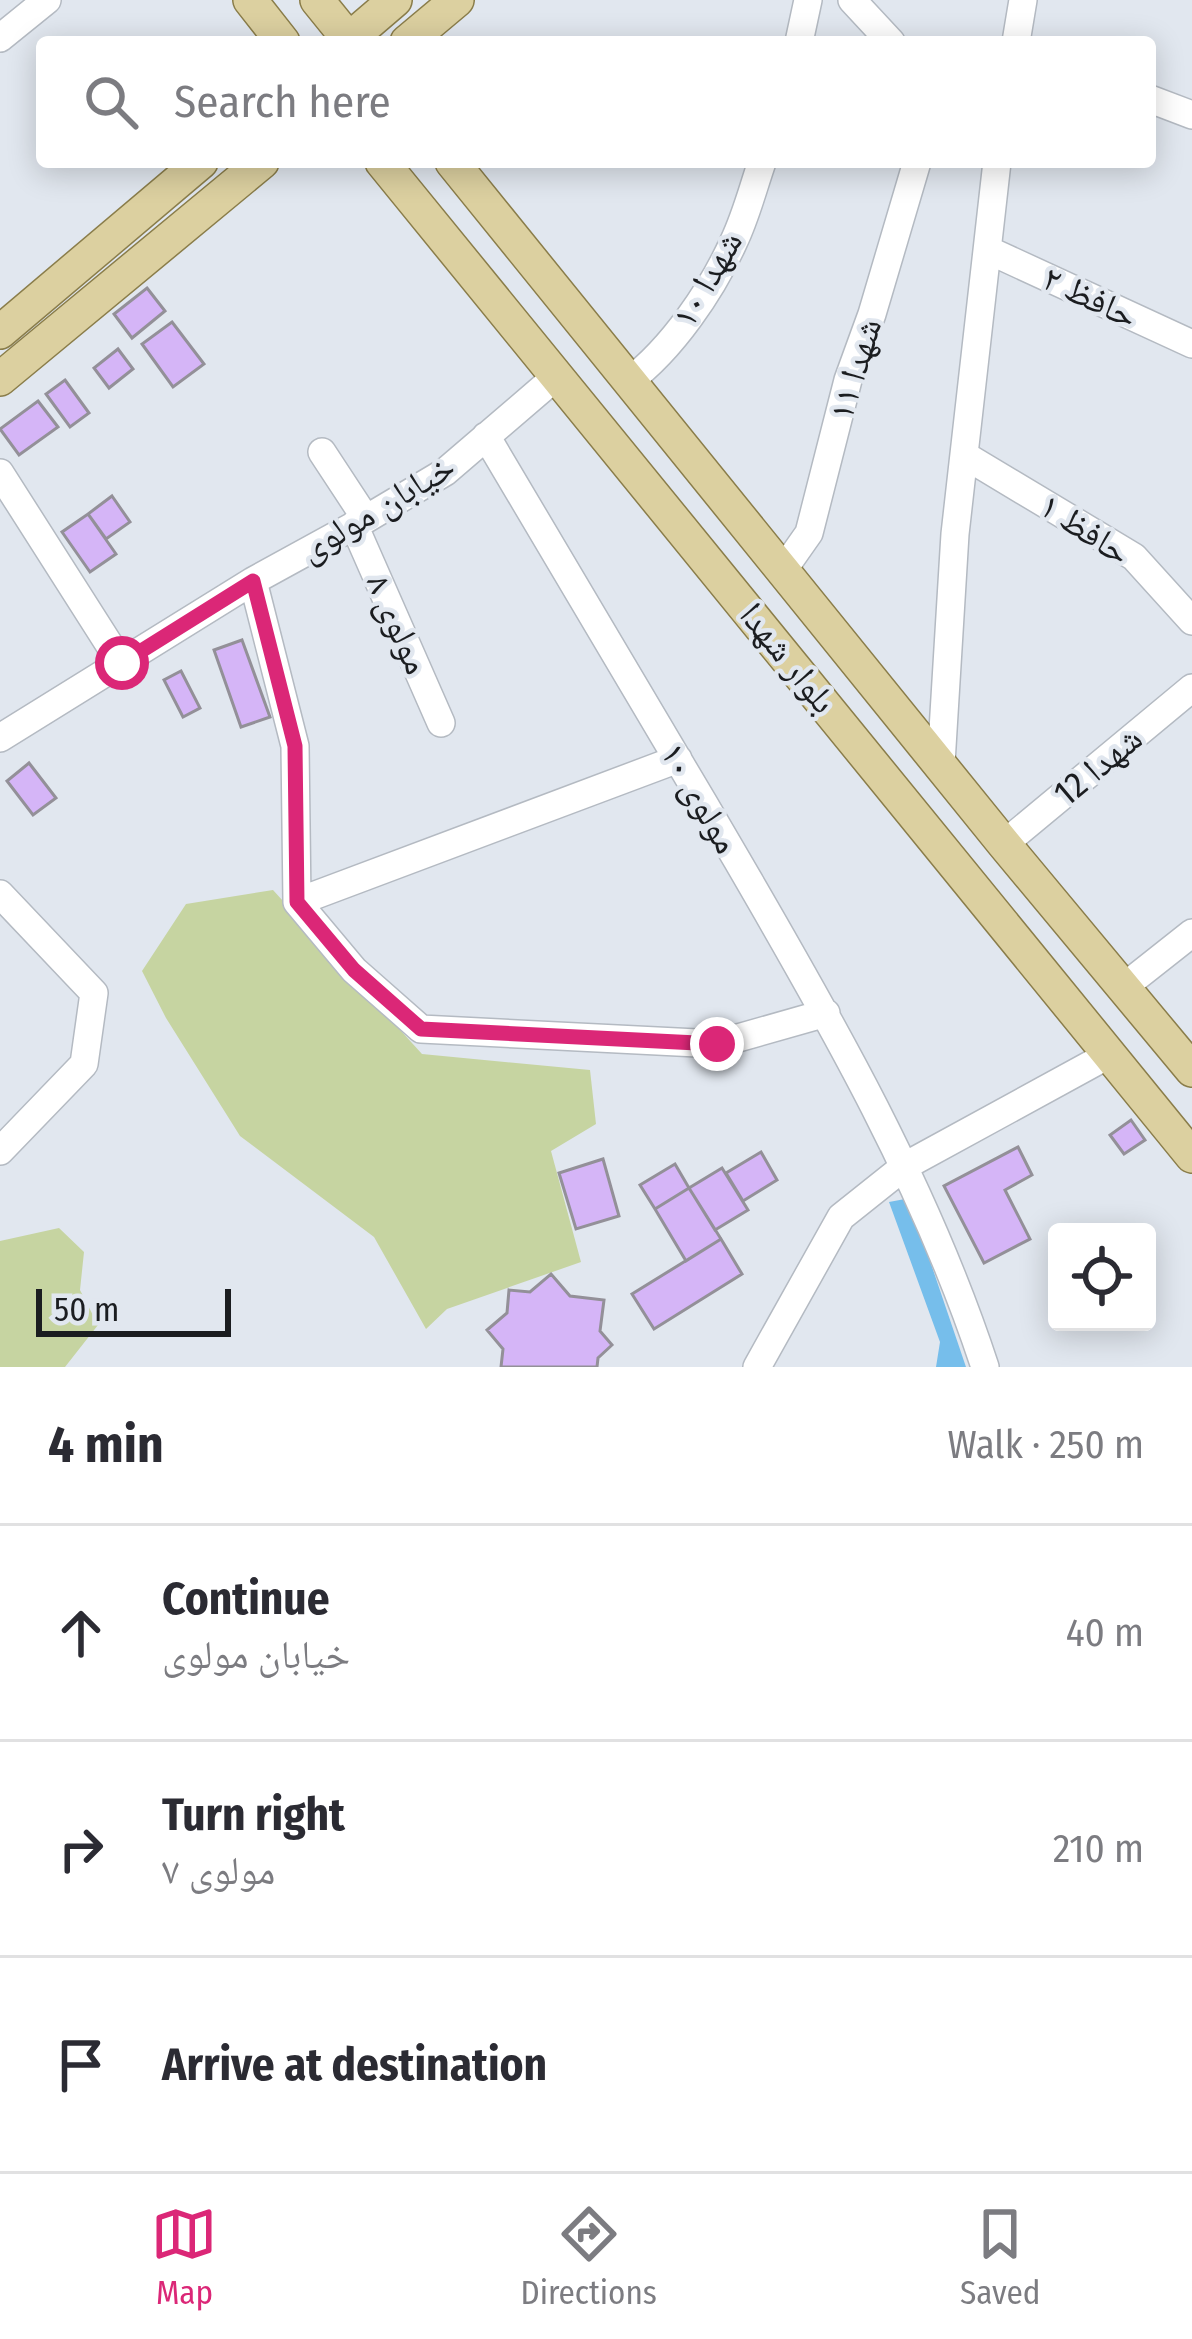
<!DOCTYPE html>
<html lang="en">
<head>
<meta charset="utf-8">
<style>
  body { margin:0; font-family:"Fira Sans Condensed","Noto Naskh Arabic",sans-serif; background:#f7f7f7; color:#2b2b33 }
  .controls { position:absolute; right:36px; bottom:36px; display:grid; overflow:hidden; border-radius:12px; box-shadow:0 6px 30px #0003 }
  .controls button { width:108px; height:108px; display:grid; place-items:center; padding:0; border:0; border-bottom:3px solid #e1e1e2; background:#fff; color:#2b2b33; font:60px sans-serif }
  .scale { position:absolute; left:36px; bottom:30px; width:195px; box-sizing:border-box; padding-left:12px; border:6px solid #1b1d20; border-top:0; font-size:33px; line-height:42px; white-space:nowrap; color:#1b1d20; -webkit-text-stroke:9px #e1e7ef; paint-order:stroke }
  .stop { position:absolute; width:36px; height:36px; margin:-27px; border:9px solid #db2777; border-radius:50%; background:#fff }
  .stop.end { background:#db2777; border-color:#fff; box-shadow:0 3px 12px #0008 }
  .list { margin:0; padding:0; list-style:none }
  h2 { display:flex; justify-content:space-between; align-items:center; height:156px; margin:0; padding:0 48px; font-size:51px }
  h2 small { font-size:39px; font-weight:400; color:#7c7c81 }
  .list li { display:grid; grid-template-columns:78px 1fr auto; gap:36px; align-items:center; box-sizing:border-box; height:216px; padding:0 48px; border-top:3px solid #e1e1e2 }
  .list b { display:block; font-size:45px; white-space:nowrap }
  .list p { margin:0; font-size:39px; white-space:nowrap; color:#7c7c81 }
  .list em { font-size:39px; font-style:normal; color:#7c7c81 }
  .icon { flex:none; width:66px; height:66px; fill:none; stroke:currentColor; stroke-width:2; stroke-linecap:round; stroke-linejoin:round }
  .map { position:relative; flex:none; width:1192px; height:1367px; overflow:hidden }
  .search { position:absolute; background:#fff; box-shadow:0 6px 30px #0003; left:36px; right:36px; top:36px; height:132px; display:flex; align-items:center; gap:30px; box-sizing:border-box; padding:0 42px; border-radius:12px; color:#7c7c81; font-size:45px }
  .sheet { height:804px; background:#fff }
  nav { display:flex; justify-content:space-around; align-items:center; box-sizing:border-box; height:168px; border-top:3px solid #e1e1e2; background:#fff; font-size:33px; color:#7c7c81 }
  nav a { display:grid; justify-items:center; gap:6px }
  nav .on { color:#db2777 }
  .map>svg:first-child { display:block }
  .green { fill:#c6d4a1 }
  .water { fill:#76beeb }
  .building { fill:#d5b5f7; stroke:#939098; stroke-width:3 }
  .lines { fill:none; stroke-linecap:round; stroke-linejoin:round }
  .minor-casing { stroke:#b4bac2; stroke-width:30 }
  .major-casing { stroke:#8a7d4a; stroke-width:36 }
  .minor { stroke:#fff; stroke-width:27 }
  .major { stroke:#dcd0a0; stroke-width:33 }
  .route { stroke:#db2777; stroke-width:15 }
  .labels { text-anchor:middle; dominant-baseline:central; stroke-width:9; stroke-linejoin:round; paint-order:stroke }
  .street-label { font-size:36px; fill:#1b1d20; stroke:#e1e7ef }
</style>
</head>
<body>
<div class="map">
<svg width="1192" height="1367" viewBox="0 0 1192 1367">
  <rect width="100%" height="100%" fill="#e1e7ef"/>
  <path class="green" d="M273,890L422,1054L590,1070L596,1124L551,1151L581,1262L447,1309L426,1329L374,1237L240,1136L166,1018L142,971L186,904Z
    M59,1228L84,1252L80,1290L98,1325L65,1367H0V1241Z"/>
  <path class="water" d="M905,1199L928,1255L966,1367H936L940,1342L889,1202Z"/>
  <path class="building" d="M147,288L165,311L132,338L114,314Z
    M172,322L204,364L173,387L142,344Z
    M118,349L133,369L109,388L94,368Z
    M65,380L89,413L70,427L46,394Z
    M38,401L58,427L19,455L0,429Z
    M112,496L130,522L106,539L88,514Z
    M88,514L116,554L90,572L62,532Z
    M242,640L270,717L241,727L214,650Z
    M181,671L200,708L183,717L164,680Z
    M29,763L56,798L33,815L7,781Z
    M1131,1120L1145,1140L1124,1154L1110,1135Z
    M1018,1147L1032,1175L1005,1190L1030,1239L984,1263L944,1186Z
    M761,1152L777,1180L743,1201L726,1173Z
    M603,1159L619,1216L576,1229L559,1173Z
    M675,1164L689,1188L655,1209L640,1185Z
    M722,1168L748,1210L715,1230L689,1188Z
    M689,1188L721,1239L686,1261L655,1209Z
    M721,1239L742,1274L654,1329L632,1294Z
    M551,1274L570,1296L604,1300L600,1331L612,1345L598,1358L597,1367H501L503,1349L487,1330L507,1313L509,1290L530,1292Z"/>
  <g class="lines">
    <defs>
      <path id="minor" d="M852,0L891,42
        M0,38L47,0
        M799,42L808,0
        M1016,42L1023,0
        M1150,99L1192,115
        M988,250L1192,344
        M629,381C672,349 712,290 734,241C746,216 753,188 762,162
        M486,436C569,577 654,718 737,860C832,1023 926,1187 985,1367
        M322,452L366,519
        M964,455L1134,557L1192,621
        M0,473L121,663
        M354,525L441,723
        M783,570L809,533L848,380L872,314L917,162
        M253,581L295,746L297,902L354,970L421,1029L717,1044L826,1013
        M0,738L253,581L366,519L445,472L558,375
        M941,763L955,534L997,162
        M1004,844L1192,688
        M0,894L94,993L84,1064L0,1151
        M297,902L678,759
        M1125,986L1192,933
        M757,1367L841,1217L905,1166L1110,1054"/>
      <path id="major" d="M250,0L283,42
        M317,0L351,42
        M346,42L395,0
        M407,42L457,0
        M382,162L1192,1156
        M452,162L1004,844L1192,1070
        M0,332L201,162
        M0,379L262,162"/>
    </defs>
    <use href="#minor" class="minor-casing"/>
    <use href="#major" class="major-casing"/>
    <use href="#minor" class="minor"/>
    <use href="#major" class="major"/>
  </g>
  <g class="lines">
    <path class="route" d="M122,663L253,581L295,746L297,902L354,970L421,1029L717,1044"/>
  </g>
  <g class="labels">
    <g class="street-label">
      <text transform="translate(707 279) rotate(-60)">شهدا ۱۰</text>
      <text transform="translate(1090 297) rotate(25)">حافظ ۲</text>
      <text transform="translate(855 369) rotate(-73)">شهدا ۱۱</text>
      <text transform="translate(377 508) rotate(-31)">خیابان مولوی</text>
      <text transform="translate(1085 529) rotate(33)">حافظ ۱</text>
      <text transform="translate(398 624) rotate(66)">مولوی ۸</text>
      <text transform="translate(788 658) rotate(51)">بلوار شهدا</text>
      <text transform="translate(1098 766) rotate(-40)">شهدا 12</text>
      <text transform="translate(700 798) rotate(60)">مولوی ۱۰</text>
    </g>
  </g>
</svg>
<div class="controls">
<button><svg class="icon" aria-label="locate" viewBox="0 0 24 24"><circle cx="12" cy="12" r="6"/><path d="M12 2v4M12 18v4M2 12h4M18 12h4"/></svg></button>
</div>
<div class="scale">50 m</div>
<div class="stop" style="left:122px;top:663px"></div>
<div class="stop end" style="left:717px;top:1044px"></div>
<div class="search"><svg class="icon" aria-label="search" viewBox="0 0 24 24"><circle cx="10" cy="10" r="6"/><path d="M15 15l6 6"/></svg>Search here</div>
</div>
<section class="sheet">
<h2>4 min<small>Walk · 250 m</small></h2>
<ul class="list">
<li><svg class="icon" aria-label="ahead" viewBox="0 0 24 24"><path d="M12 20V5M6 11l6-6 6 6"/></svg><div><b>Continue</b><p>خیابان مولوی</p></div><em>40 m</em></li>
<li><svg class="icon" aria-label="right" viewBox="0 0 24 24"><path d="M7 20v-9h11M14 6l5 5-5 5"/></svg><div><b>Turn right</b><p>مولوی ۷</p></div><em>210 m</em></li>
<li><svg class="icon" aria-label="arrive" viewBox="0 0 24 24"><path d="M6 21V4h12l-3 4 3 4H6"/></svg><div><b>Arrive at destination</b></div></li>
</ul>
</section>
<nav>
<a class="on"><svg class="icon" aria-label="map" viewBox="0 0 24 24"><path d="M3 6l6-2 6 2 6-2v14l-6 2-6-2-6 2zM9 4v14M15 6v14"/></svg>Map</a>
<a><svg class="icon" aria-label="directions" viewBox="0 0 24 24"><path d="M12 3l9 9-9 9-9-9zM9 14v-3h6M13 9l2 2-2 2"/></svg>Directions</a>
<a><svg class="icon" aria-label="saved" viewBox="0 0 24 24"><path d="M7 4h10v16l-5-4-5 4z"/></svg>Saved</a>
</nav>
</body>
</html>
